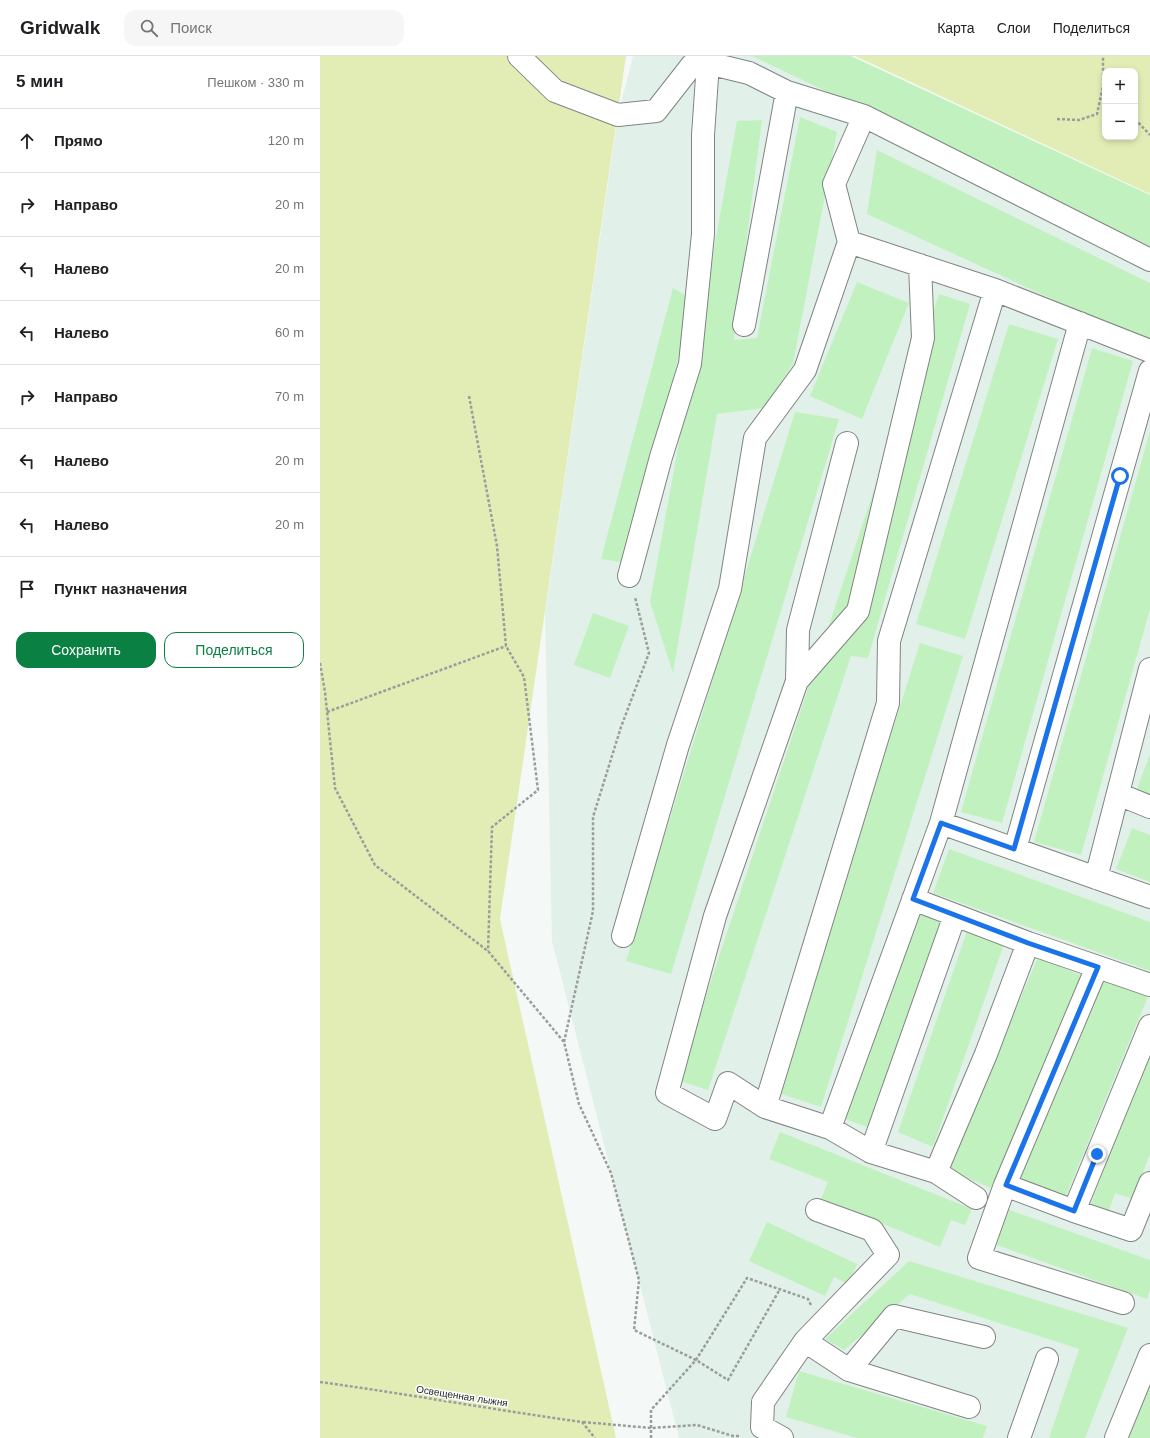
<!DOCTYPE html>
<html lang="ru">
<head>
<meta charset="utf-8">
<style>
  body { margin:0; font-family:Helvetica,sans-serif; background:#f6f6f6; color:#202124 }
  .controls { position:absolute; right:12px; top:12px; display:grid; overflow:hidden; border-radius:8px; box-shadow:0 2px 6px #0003 }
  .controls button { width:36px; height:36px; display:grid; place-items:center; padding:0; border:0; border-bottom:1px solid #e0e0e0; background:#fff; color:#202124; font:20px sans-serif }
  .stop { position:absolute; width:12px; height:12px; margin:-9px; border:3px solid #1a73e8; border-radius:50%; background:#fff }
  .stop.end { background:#1a73e8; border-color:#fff; box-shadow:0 1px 4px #0008 }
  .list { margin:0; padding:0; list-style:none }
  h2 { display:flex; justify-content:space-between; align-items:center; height:52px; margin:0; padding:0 16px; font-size:17px }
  h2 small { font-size:13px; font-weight:400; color:#757577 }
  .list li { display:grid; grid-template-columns:26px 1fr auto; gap:12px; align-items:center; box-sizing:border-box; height:64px; padding:0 16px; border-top:1px solid #e0e0e0 }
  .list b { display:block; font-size:15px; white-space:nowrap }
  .list em { font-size:13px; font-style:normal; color:#757577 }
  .actions { display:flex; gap:8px; padding:12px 16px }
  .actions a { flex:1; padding:9px 0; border:1px solid #0b8043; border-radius:12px; text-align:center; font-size:14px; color:#0b8043 }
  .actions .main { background:#0b8043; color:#fff }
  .icon { flex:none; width:22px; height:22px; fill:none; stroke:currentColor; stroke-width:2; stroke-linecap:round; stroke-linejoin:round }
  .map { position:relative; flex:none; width:830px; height:1382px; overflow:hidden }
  header { display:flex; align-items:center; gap:24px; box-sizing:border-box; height:56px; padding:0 20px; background:#fff; border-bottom:1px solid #e0e0e0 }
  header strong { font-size:19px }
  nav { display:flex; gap:22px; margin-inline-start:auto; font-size:14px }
  .search { width:280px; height:36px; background:#f6f6f6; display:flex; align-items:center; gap:10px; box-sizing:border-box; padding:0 14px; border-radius:12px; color:#757577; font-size:15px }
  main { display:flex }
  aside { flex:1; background:#fff }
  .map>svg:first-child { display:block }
  .built { fill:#e2f0ea }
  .green { fill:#e2edb6; fill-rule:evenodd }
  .building { fill:#c2f1c0 }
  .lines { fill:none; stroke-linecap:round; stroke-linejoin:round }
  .minor-casing { stroke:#808482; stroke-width:24 }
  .path { stroke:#9a9d9c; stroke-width:2.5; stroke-dasharray:3 2; stroke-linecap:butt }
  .minor { stroke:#fff; stroke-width:22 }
  .route { stroke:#1a73e8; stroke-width:5 }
  .labels { text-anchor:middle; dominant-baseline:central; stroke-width:3; stroke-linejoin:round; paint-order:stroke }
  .street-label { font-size:10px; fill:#1d1f1e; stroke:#fff }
</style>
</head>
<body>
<header>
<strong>Gridwalk</strong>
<div class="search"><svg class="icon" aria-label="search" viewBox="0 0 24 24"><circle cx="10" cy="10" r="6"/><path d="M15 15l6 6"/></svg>Поиск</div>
<nav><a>Карта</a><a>Слои</a><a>Поделиться</a></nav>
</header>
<main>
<aside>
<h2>5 мин<small>Пешком · 330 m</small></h2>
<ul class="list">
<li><svg class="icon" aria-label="ahead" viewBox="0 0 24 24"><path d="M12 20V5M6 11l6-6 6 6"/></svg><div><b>Прямо</b></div><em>120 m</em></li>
<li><svg class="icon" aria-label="right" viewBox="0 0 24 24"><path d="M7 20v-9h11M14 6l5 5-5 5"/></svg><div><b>Направо</b></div><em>20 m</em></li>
<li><svg class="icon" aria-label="left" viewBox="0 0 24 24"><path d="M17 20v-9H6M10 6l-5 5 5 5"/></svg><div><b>Налево</b></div><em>20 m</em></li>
<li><svg class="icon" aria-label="left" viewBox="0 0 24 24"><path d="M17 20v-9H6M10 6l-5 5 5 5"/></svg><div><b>Налево</b></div><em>60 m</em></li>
<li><svg class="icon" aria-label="right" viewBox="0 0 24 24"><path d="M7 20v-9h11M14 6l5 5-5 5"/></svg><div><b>Направо</b></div><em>70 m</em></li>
<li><svg class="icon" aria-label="left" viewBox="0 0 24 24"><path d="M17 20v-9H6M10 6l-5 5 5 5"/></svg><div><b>Налево</b></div><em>20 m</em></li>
<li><svg class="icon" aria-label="left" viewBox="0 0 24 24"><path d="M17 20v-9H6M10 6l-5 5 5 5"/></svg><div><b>Налево</b></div><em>20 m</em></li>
<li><svg class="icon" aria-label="arrive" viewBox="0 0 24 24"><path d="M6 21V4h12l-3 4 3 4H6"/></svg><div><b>Пункт назначения</b></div></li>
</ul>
<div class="actions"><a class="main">Сохранить</a><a>Поделиться</a></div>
</aside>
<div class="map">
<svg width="830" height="1382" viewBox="0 0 830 1382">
  <rect width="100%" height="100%" fill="#f4f9f7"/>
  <path class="built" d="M313,0H499L830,157V1382H359L232,885L225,557L298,59Z"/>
  <path class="green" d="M0,0H306L180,863L296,1382H0Z
    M535,0H830V138ZM785,15H815V81H785Z"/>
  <path class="building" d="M432,0H531L830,139V190Z
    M480,61L517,76L473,308L444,352L397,358L353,617L330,546L417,65L442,64L414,284L437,282Z
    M557,94L830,227V288L547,158Z
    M537,226L589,247L542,363L490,340Z
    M353,232L373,244L306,507L281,503Z
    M619,238L650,248L548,602L531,600L388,1034L358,1024Z
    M689,268L738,283L645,583L596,568Z
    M772,292L813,305L682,767L641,756Z
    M475,356L519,363L351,918L306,905Z
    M830,375V553L761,799L714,786Z
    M273,557L309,570L290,622L254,609Z
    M600,587L643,600L501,1051L458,1037Z
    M830,698V742L816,736Z
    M812,772L830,779V826L796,813Z
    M629,793L830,866V915L613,837Z
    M596,854L624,864L550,1072L522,1062Z
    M647,875L684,888L613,1091L578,1076Z
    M718,901L762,920L671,1132L627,1113Z
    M782,919L829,938L746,1140L700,1122Z
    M830,990V1098L813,1143L795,1137L788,1157L770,1150Z
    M460,1076L652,1153L645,1169L631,1164L620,1191L501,1143L508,1126L449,1103Z
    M687,1153L830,1204V1233L827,1243L674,1188Z
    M447,1166L537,1208L528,1228L514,1221L505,1240L429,1205Z
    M589,1205L808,1272L765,1382H729L759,1293L590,1238L524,1294L505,1283Z
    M479,1315L667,1370L663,1382H537L466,1361Z
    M830,1331V1382H809Z"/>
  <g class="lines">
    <defs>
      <path id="minor" d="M199,0L235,35L298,59L336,55L372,9L388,7L429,17L467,36L544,60L830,204
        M544,60L514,128L529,186L675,234L830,295
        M675,234L569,585L568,647L445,1051L510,1072L621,767L830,841
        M424,269L467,36
        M309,520L341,401L370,308L383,178V79L388,7
        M477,625L478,574L527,387
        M798,738L830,751
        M621,767L760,267
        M695,793L830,315
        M776,822L830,613
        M593,843L708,887L830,929
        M303,880L358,689L410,533L435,382L485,314L529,186
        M777,911L685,1129L659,1202L803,1247
        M445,1051L408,1027L395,1063L347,1037L395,860L477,625L538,555L603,282L600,209
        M510,1072L551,1096L616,1116L656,1142
        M551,1096L635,859
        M616,1116L666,998L708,887
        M685,1129L754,1155L811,1174L830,1127
        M754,1155L830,970
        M485,1285L568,1199L552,1174L497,1154
        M649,1351L529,1314L574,1260L664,1281
        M462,1382L442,1371L443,1346L485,1285L529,1314
        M699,1382L727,1303
        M796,1382L830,1299"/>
    </defs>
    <use href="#minor" class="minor-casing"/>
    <path class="path" d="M737,63L759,64L777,58L783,30V0
      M815,63L830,79
      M149,340L177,490L186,590L204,621L218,734L172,771L168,895
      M0,607L5,636L15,732L55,809L168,895L244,986L259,1048L291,1117L319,1224L314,1274L376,1304L408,1324L460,1233
      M7,656L186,590
      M244,986L273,855V761L301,671L329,597L315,541
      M0,1326C88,1338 175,1354 262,1366L275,1382
      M263,1366L331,1372L377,1369L413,1380H421
      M331,1382V1354L376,1304L427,1222L488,1243L491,1249"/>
    <use href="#minor" class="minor"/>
  </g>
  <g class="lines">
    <path class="route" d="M777,1098L754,1155L686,1129L778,911L708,887L593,843L621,767L694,793L800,420"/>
  </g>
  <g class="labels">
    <g class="street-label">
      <text transform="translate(142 1340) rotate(9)">Освещенная лыжня</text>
    </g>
  </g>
</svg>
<div class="controls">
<button>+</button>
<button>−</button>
</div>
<div class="stop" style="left:800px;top:420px"></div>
<div class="stop end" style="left:777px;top:1098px"></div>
</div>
</main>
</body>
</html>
